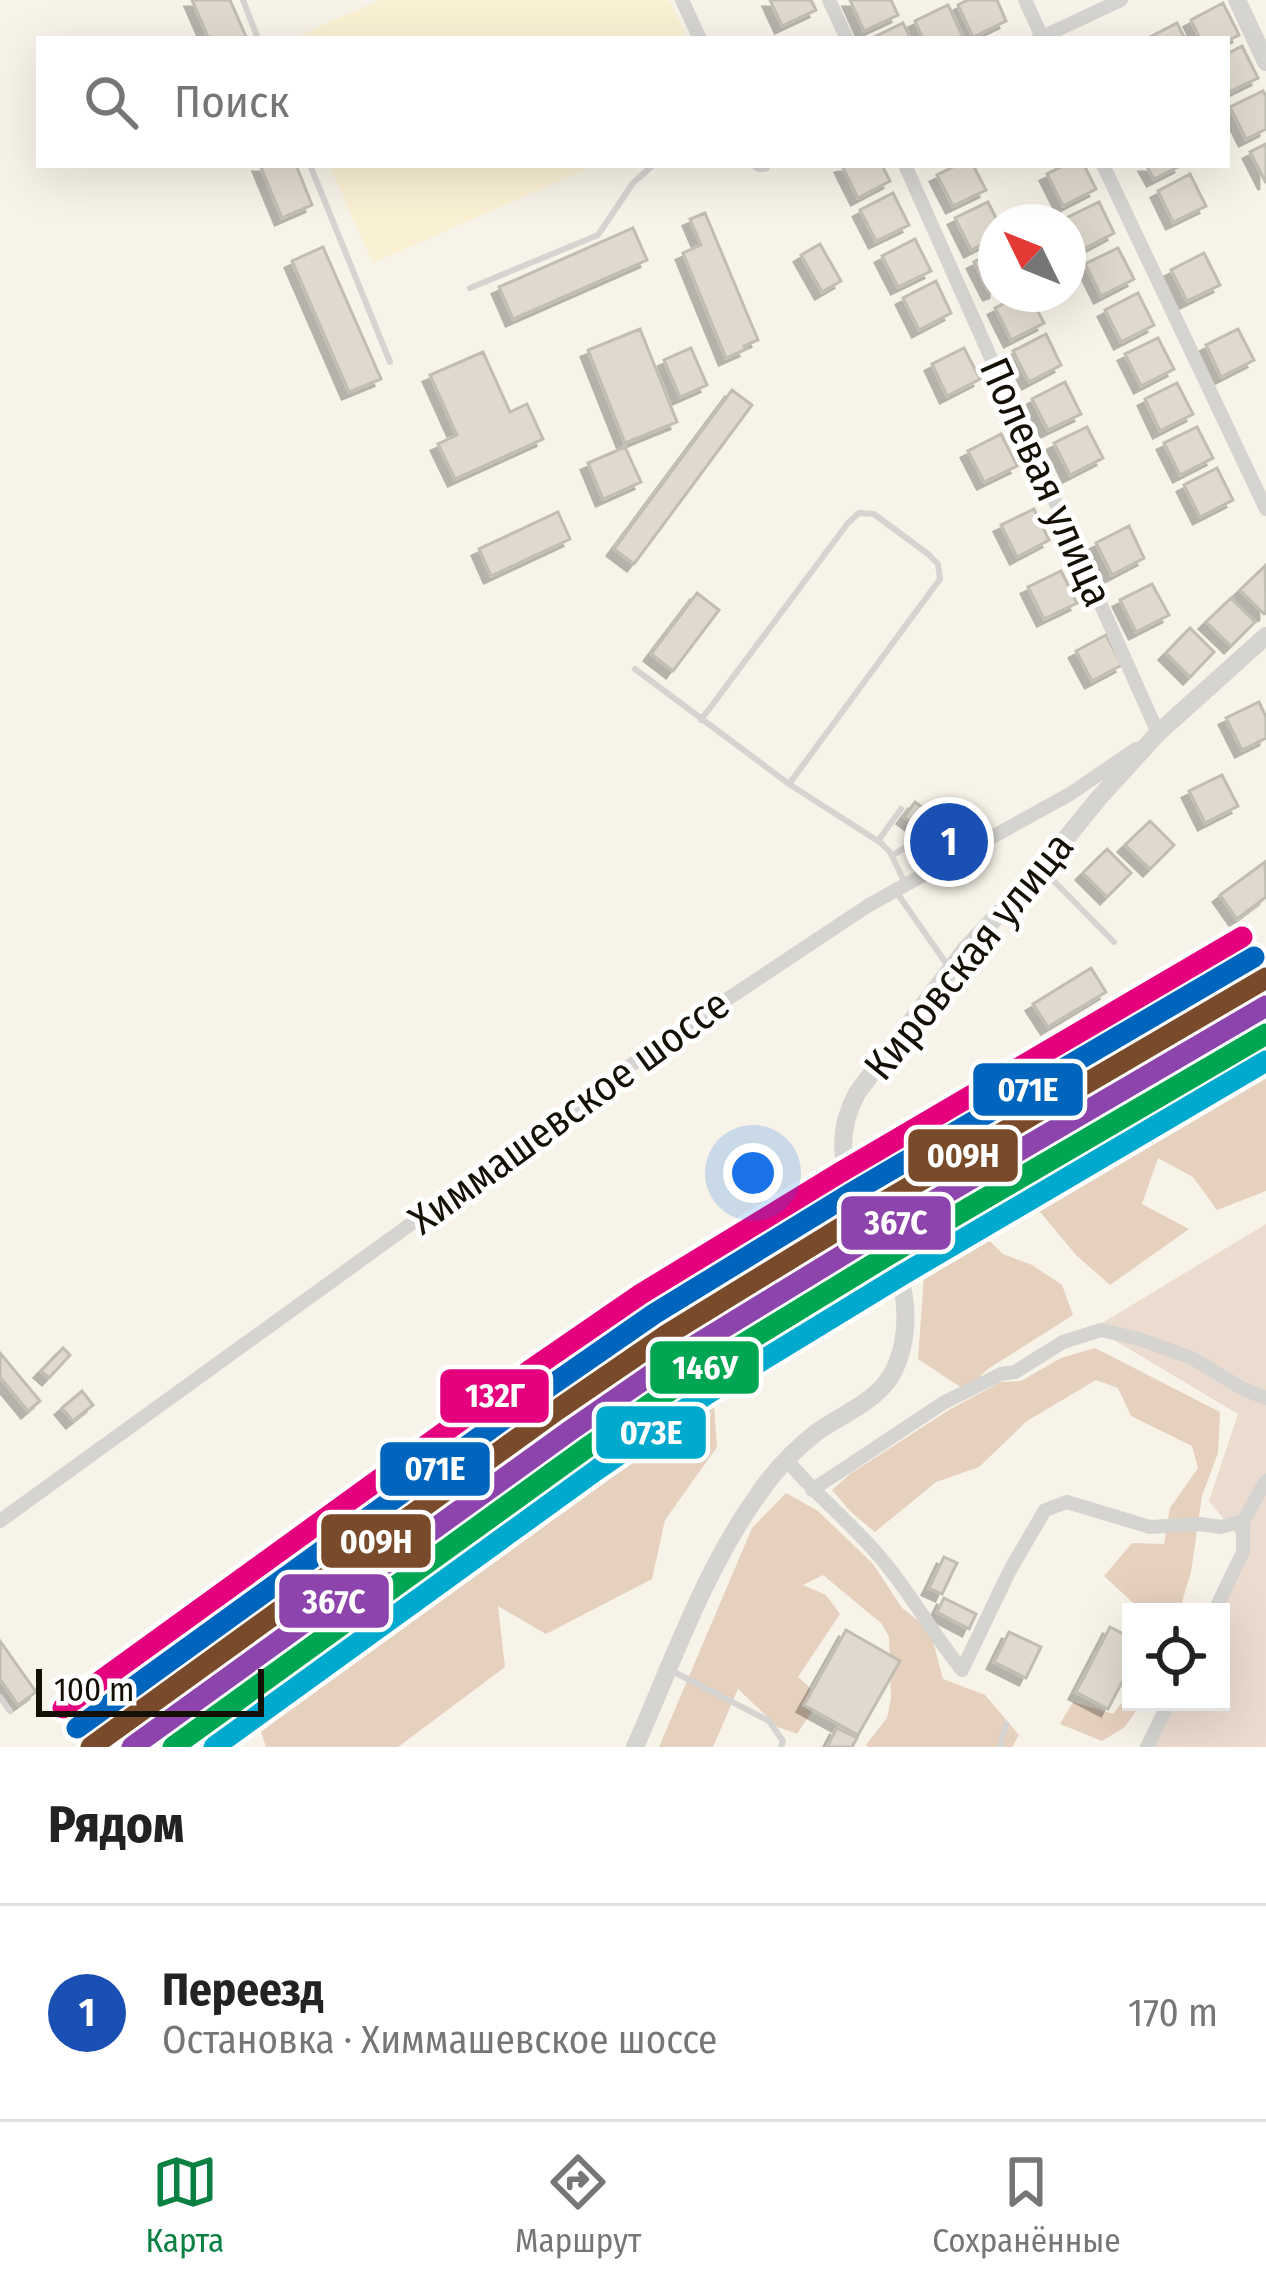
<!DOCTYPE html>
<html lang="ru">
<head>
<meta charset="utf-8">
<style>
  body { margin:0; font-family:"Fira Sans Condensed",sans-serif; background:#f6f6f6; color:#222 }
  .controls { position:absolute; right:36px; bottom:36px; display:grid; overflow:hidden; border-radius:0px; box-shadow:0 12px 48px #0002 }
  .controls button { width:108px; height:108px; display:grid; place-items:center; padding:0; border:0; border-bottom:3px solid #e0e0e0; background:#fff; color:#222; font:60px sans-serif }
  .compass { position:absolute; left:978px; top:204px; width:108px; height:108px; border-radius:50%; background:#fff; box-shadow:0 12px 48px #0002; rotate:313deg }
  .scale { position:absolute; left:36px; bottom:30px; width:228px; box-sizing:border-box; padding-left:12px; border:6px solid #141005; border-top:0; font-size:33px; line-height:42px; white-space:nowrap; color:#141005; -webkit-text-stroke:9px #fff; paint-order:stroke }
  .you { position:absolute; left:753px; top:1173px; width:42px; height:42px; margin:-30px; border:9px solid #fff; border-radius:50%; background:#1a73e8; box-shadow:0 0 0 18px #1a73e833 }
  .badge { display:grid; place-items:center; width:78px; height:78px; border-radius:50%; background:#0b8043; color:#fff; font-size:39px; font-weight:700 }
  .pin { position:absolute; translate:-50% -50%; border:6px solid #fff; box-shadow:0 3px 12px #0006 }
  .list { margin:0; padding:0; list-style:none }
  h2 { display:flex; justify-content:space-between; align-items:center; height:156px; margin:0; padding:0 48px; font-size:51px }
  h2 small { font-size:39px; font-weight:400; color:#767676 }
  .list li { display:grid; grid-template-columns:78px 1fr auto; gap:36px; align-items:center; box-sizing:border-box; height:216px; padding:0 48px; border-top:3px solid #e0e0e0 }
  .list b { display:block; font-size:45px; white-space:nowrap }
  .list p { margin:0; font-size:39px; white-space:nowrap; color:#767676 }
  .list em { font-size:39px; font-style:normal; color:#767676 }
  .icon { flex:none; width:66px; height:66px; fill:none; stroke:currentColor; stroke-width:2; stroke-linecap:round; stroke-linejoin:round }
  .map { position:relative; flex:none; width:1266px; height:1747px; overflow:hidden }
  .search { position:absolute; background:#fff; box-shadow:0 12px 48px #0002; left:36px; right:36px; top:36px; height:132px; display:flex; align-items:center; gap:30px; box-sizing:border-box; padding:0 42px; border-radius:0px; color:#767676; font-size:45px }
  .sheet { height:372px; background:#fff }
  nav { display:flex; justify-content:space-around; align-items:center; box-sizing:border-box; height:168px; border-top:3px solid #e0e0e0; background:#fff; font-size:33px; color:#767676 }
  nav a { display:grid; justify-items:center; gap:6px }
  nav .on { color:#0b8043 }
  .map>svg:first-child { display:block }
  .built { fill:#faf1d5 }
  .green { fill:#ebdccf }
  .forest { fill:#e6d0be }
  .building { fill:#e0dace; stroke:#c2bdb3; stroke-width:3; filter:url(#shadow) }
  .lines { fill:none; stroke-linecap:round; stroke-linejoin:round }
  .service { stroke:#d6d4d1; stroke-width:6 }
  .minor { stroke:#d6d4d1; stroke-width:14 }
  .secondary { stroke:#d6d4d1; stroke-width:18 }
  .rail-1-casing { stroke:#fff; stroke-width:30 }
  .rail-2-casing { stroke:#fff; stroke-width:30 }
  .rail-3-casing { stroke:#fff; stroke-width:30 }
  .rail-4-casing { stroke:#fff; stroke-width:30 }
  .rail-5-casing { stroke:#fff; stroke-width:30 }
  .rail-6-casing { stroke:#fff; stroke-width:30 }
  .rail-1 { stroke:#7a4b2a; stroke-width:21 }
  .rail-2 { stroke:#8e44ad; stroke-width:21 }
  .rail-3 { stroke:#0065bd; stroke-width:21 }
  .rail-4 { stroke:#00a651; stroke-width:21 }
  .rail-5 { stroke:#e5007d; stroke-width:21 }
  .rail-6 { stroke:#00a9ce; stroke-width:21 }
  .labels { text-anchor:middle; dominant-baseline:central; stroke-width:10; stroke-linejoin:round; paint-order:stroke }
  .street-label { font-size:42px; fill:#141005; stroke:#fff }
  .line-badge { stroke:#fff; stroke-width:4.5 }
  .badge-label { font-size:33px; text-anchor:middle; font-weight:bold; fill:#fff }
</style>
</head>
<body>
<div class="map">
<svg width="1266" height="1747" viewBox="0 0 1266 1747">
  <defs>
    <filter id="shadow"><feDropShadow dx="-7" dy="7" stdDeviation="0" flood-color="#0004"/></filter>
  </defs>
  <rect width="100%" height="100%" fill="#f7f3e8"/>
  <path class="built" d="M380,0H669L688,39H291Z
    M329,165H596L373,263Z"/>
  <path class="green" d="M1266,1224V1747H1150L1172,1702H1221V1612L1248,1548L1209,1501L1238,1414L1094,1328Z"/>
  <path class="forest" d="M1266,1037V1191L1217,1210L1193,1177L1158,1158L1142,1204L1189,1229L1110,1285L1076,1255L1041,1213L985,1198Z
    M962,1214L1003,1254L1032,1265L1062,1285L1073,1315L988,1369L965,1390L918,1359L924,1276L918,1247Z
    M1095,1348L1220,1412L1218,1453L1202,1496L1191,1572L1179,1612H1143L1104,1576L1132,1543L1164,1544L1170,1508L1198,1468L1192,1446L1131,1416L1118,1388L1096,1380L1027,1421L979,1467L936,1482L875,1532L852,1513L832,1490L850,1474L949,1410L1001,1382L1021,1381L1061,1358Z
    M711,1366L717,1447L665,1520L652,1579L546,1634L498,1606L505,1667L398,1747H266L261,1732L273,1700Z
    M786,1493L818,1511L873,1564L902,1608L930,1630L943,1679L985,1695L1019,1735L1012,1747H868L866,1745L887,1718L891,1698L889,1637L882,1624L823,1575L803,1585L826,1595L840,1614L798,1677L821,1698L797,1734L778,1727L738,1689L713,1747H659L752,1528Z
    M1131,1691V1702H1142L1125,1727L1102,1741L1060,1724L1073,1702L1113,1714Z"/>
  <path class="building" d="M192,0H230L247,39H209Z
    M770,0H811L816,10L782,26Z
    M850,0H891L898,15L864,31Z
    M968,0H997L1006,21L973,37L958,5Z
    M1223,3L1239,35L1227,41L1200,39L1191,20Z
    M948,5L963,37L923,39L915,21Z
    M903,23L911,39H870Z
    M1177,23L1185,39H1146Z
    M1242,46L1258,78L1227,93V54Z
    M1263,91L1266,97V129L1246,139L1230,107Z
    M1266,144V183L1250,152Z
    M260,165H296L312,205L282,218Z
    M845,165H882L890,181L858,198L842,166Z
    M957,165H973L986,190L953,206L937,175Z
    M1065,165H1084L1096,189L1063,206L1047,174Z
    M1146,165H1182L1154,179Z
    M1190,174L1206,206L1173,222L1158,191Z
    M893,193L909,225L876,241L860,210Z
    M988,202L998,222L996,237L971,250L955,218Z
    M1099,202L1114,233L1082,250L1066,218Z
    M705,213L758,340L744,346L746,349L726,358L683,253L701,245L690,219Z
    M633,228L647,260L513,319L499,287Z
    M915,239L931,271L898,287L882,256Z
    M820,244L841,281L822,292L801,255Z
    M323,247L381,379L349,392L292,261Z
    M1118,248L1134,279L1101,296L1085,264Z
    M996,251V291L990,293L974,262Z
    M1204,253L1220,285L1187,301L1171,270Z
    M936,281L951,313L919,330L903,298Z
    M1138,293L1154,325L1121,342L1105,310Z
    M1023,294H1029L1044,323L1011,340L995,308Z
    M640,329L677,422L625,443L588,350Z
    M1238,329L1254,360L1221,377L1206,345Z
    M1046,334L1061,365L1029,382L1013,351Z
    M1158,338L1174,369L1141,386L1125,354Z
    M691,348L707,385L680,397L664,360Z
    M964,348L980,379L947,396L932,364Z
    M483,352L510,412L527,404L543,439L455,479L438,444L457,435L430,375Z
    M1065,382L1081,414L1048,430L1032,399Z
    M1177,383L1193,414L1160,431L1145,399Z
    M732,390L752,405L634,564L614,549Z
    M1087,427L1103,458L1070,475L1054,443Z
    M1197,427L1213,458L1180,475L1164,443Z
    M1001,434L1017,466L984,482L968,451Z
    M625,447L641,482L603,499L588,463Z
    M1217,468L1233,500L1200,517L1184,485Z
    M1034,509L1049,540L1017,557L1001,525Z
    M558,512L570,539L491,576L479,549Z
    M1129,526L1144,558L1112,575L1096,543Z
    M1265,566L1266,613L1264,614L1240,590Z
    M1061,571L1077,603L1044,619L1028,587Z
    M1152,584L1169,615L1136,632L1120,600Z
    M697,593L719,610L673,671L651,654Z
    M1231,598L1255,622L1231,646L1206,622Z
    M1190,628L1214,652L1190,677L1166,653Z
    M1106,635L1122,665L1092,681L1076,651Z
    M1259,702L1266,717V738L1242,750L1226,718Z
    M1222,775L1238,806L1205,823L1189,791Z
    M915,802L927,811L916,826L904,817Z
    M1150,821L1174,845L1150,869L1125,845Z
    M1107,849L1131,873L1107,897L1083,873Z
    M1265,862L1266,897L1237,919L1220,895Z
    M1091,968L1106,992L1048,1027L1033,1004Z
    M63,1348L70,1355L49,1378L41,1371Z
    M0,1353L40,1401L28,1411L0,1377Z
    M82,1391L93,1405L73,1421L62,1408Z
    M944,1557L957,1563L942,1594L929,1588Z
    M944,1598L976,1614L969,1629L937,1612Z
    M1110,1627L1131,1638V1665L1108,1709L1076,1692Z
    M846,1630L900,1661L858,1735L804,1705Z
    M1009,1632L1041,1647L1026,1678L994,1662Z
    M0,1641L36,1692L18,1705L0,1679Z
    M837,1728L857,1738L852,1747H827Z"/>
  <g class="lines">
    <path class="service" d="M243,0L258,39
      M310,165L390,362
      M470,288L598,235L633,183L653,165
      M635,669L789,784L881,843L890,852L904,881
      M701,720L848,523L859,513L874,514L928,554L938,564L940,579L789,784
      M878,841L901,809
      M892,856L913,842L932,816
      M1045,872L1114,942
      M897,893L948,966
      M672,1671L769,1721L783,1741L781,1747
      M0,1697L10,1711
      M1000,1747L1006,1724"/>
    <path class="minor" d="M682,0L700,39
      M829,0L847,39
      M1025,0L1043,39
      M1038,39L1121,0
      M759,165H764
      M905,165L1158,733L1154,736
      M1103,165L1266,509
      M786,1459C812,1491 844,1517 872,1548C906,1585 930,1630 962,1670L1010,1570L1045,1510L1067,1502L1150,1527L1200,1524L1221,1527L1243,1521L1266,1481
      M812,1490L943,1403L1001,1374L1015,1372L1063,1342L1101,1330L1139,1339L1192,1358L1243,1389L1266,1398
      M0,1521L660,1044L869,905L1070,794L1136,749
      M1214,1612L1243,1552V1521
      M1147,1747L1169,1702"/>
    <path class="secondary" d="M1237,0L1266,62
      M635,1747C673,1661 705,1568 760,1492C776,1469 795,1449 817,1432C847,1411 886,1398 898,1361C907,1337 908,1304 900,1280C876,1213 816,1170 857,1093L966,949L1042,868L1098,799L1158,733L1266,636"/>
    <defs>
      <path id="rail-1" d="M91,1747L557,1410L668,1334L865,1213L1266,978"/>
      <path id="rail-2" d="M132,1747L571,1430L681,1354L877,1234L1266,1006"/>
      <path id="rail-3" d="M77,1728L543,1391L654,1314L853,1192L1254,957"/>
      <path id="rail-4" d="M173,1747L585,1449L694,1374L890,1254L1266,1034"/>
      <path id="rail-5" d="M63,1708L529,1371L641,1294L841,1172L1242,937"/>
      <path id="rail-6" d="M214,1747L598,1469L707,1394L902,1275L1266,1061"/>
    </defs>
    <use href="#rail-1" class="rail-1-casing"/>
    <use href="#rail-2" class="rail-2-casing"/>
    <use href="#rail-3" class="rail-3-casing"/>
    <use href="#rail-4" class="rail-4-casing"/>
    <use href="#rail-5" class="rail-5-casing"/>
    <use href="#rail-6" class="rail-6-casing"/>
    <use href="#rail-1" class="rail-1"/>
    <use href="#rail-2" class="rail-2"/>
    <use href="#rail-3" class="rail-3"/>
    <use href="#rail-4" class="rail-4"/>
    <use href="#rail-5" class="rail-5"/>
    <use href="#rail-6" class="rail-6"/>
  </g>
  <g class="labels">
    <g class="street-label">
      <text transform="translate(1046 482) rotate(66)">Полевая улица</text>
      <text transform="translate(969 956) rotate(-51)">Кировская улица</text>
      <text transform="translate(569 1112) rotate(-36)">Химмашевское шоссе</text>
    </g>
  </g>
  <g class="line-badge">
    <rect x="971" y="1061" width="114" height="57" rx="12" fill="#0065bd"/>
    <rect x="906" y="1127" width="114" height="57" rx="12" fill="#7a4b2a"/>
    <rect x="839" y="1194" width="114" height="58" rx="12" fill="#8e44ad"/>
    <rect x="648" y="1339" width="113" height="57" rx="12" fill="#00a651"/>
    <rect x="438" y="1367" width="113" height="58" rx="12" fill="#e5007d"/>
    <rect x="594" y="1404" width="114" height="57" rx="12" fill="#00a9ce"/>
    <rect x="378" y="1440" width="114" height="58" rx="12" fill="#0065bd"/>
    <rect x="319" y="1512" width="114" height="58" rx="12" fill="#7a4b2a"/>
    <rect x="277" y="1572" width="114" height="58" rx="12" fill="#8e44ad"/>
  </g>
  <g class="badge-label">
    <text x="1028" y="1101">071Е</text>
    <text x="963" y="1167">009Н</text>
    <text x="896" y="1234">367С</text>
    <text x="705" y="1379">146У</text>
    <text x="495" y="1407">132Г</text>
    <text x="651" y="1444">073Е</text>
    <text x="435" y="1480">071Е</text>
    <text x="376" y="1553">009Н</text>
    <text x="334" y="1613">367С</text>
  </g>
</svg>
<div class="controls">
<button><svg class="icon" aria-label="locate" viewBox="0 0 24 24"><circle cx="12" cy="12" r="6"/><path d="M12 2v4M12 18v4M2 12h4M18 12h4"/></svg></button>
</div>
<svg class="compass" viewBox="-18 -18 36 36"><path d="M0-13l5 13h-10z" fill="#e53935"/><path d="M0 13l5-13h-10z" fill="#767676"/></svg>
<div class="scale">100 m</div>
<div class="you"></div>
<div class="pin badge" style="left:949px;top:842px;background:#1a4fb4">1</div>
<div class="search"><svg class="icon" aria-label="search" viewBox="0 0 24 24"><circle cx="10" cy="10" r="6"/><path d="M15 15l6 6"/></svg>Поиск</div>
</div>
<section class="sheet">
<h2>Рядом<small></small></h2>
<ul class="list">
<li><span class="badge" style="background:#1a4fb4">1</span><div><b>Переезд</b><p>Остановка · Химмашевское шоссе</p></div><em>170 m</em></li>
</ul>
</section>
<nav>
<a class="on"><svg class="icon" aria-label="map" viewBox="0 0 24 24"><path d="M3 6l6-2 6 2 6-2v14l-6 2-6-2-6 2zM9 4v14M15 6v14"/></svg>Карта</a>
<a><svg class="icon" aria-label="directions" viewBox="0 0 24 24"><path d="M12 3l9 9-9 9-9-9zM9 14v-3h6M13 9l2 2-2 2"/></svg>Маршрут</a>
<a><svg class="icon" aria-label="saved" viewBox="0 0 24 24"><path d="M7 4h10v16l-5-4-5 4z"/></svg>Сохранённые</a>
</nav>
</body>
</html>
